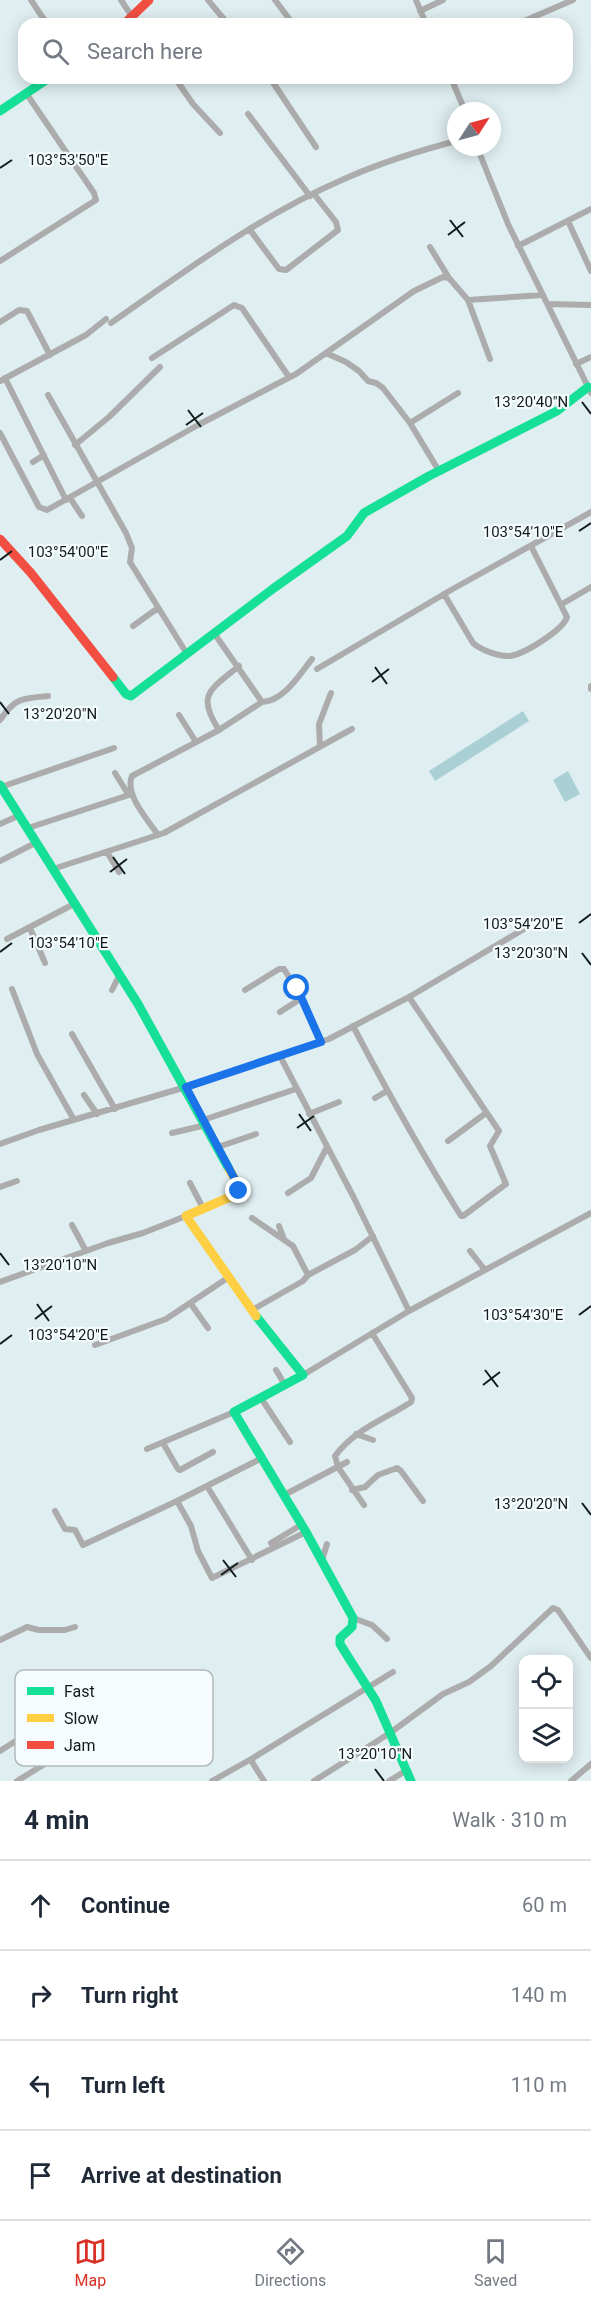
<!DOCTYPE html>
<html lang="en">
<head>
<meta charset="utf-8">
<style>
  body { margin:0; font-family:Roboto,sans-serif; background:#f6f6f7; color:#1f2937 }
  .controls { position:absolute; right:18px; bottom:18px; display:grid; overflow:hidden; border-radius:12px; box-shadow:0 3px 15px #0003 }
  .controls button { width:54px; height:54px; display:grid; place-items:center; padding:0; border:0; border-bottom:2px solid #e0e1e3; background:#fff; color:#1f2937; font:30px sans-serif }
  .compass { position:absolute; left:447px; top:102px; width:54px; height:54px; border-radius:50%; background:#fff; box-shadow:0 3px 15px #0003; rotate:54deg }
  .stop { position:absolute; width:18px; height:18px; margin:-14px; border:4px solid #1a73e8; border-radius:50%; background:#fff }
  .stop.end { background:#1a73e8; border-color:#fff; box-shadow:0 2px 6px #0008 }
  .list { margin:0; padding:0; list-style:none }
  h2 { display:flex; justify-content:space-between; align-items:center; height:78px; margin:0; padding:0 24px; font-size:26px }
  h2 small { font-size:20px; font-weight:400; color:#747a83 }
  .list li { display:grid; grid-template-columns:39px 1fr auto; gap:18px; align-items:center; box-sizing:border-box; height:90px; padding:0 24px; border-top:2px solid #e0e1e3 }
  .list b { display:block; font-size:22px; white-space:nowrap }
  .list em { font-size:20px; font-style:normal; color:#747a83 }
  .icon { flex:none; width:33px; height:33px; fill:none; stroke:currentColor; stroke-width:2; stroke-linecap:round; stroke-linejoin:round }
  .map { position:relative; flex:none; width:591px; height:1781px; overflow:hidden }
  .search { position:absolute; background:#fff; box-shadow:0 3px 15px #0003; left:18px; right:18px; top:18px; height:66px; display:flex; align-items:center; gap:15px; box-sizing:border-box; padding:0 21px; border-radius:18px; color:#747a83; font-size:22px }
  .sheet { height:438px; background:#fff }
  nav { display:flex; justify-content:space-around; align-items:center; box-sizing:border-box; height:84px; border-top:2px solid #e0e1e3; background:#fff; font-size:16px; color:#747a83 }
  nav a { display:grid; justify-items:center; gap:3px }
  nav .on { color:#d93025 }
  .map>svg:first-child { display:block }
  .water { fill:#aad0d6 }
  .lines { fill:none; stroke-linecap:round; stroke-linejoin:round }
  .street { stroke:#adacad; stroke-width:6 }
  .fast { stroke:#16e098; stroke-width:9 }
  .slow { stroke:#ffcf43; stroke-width:9 }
  .jam { stroke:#f24e42; stroke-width:9 }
  .route { stroke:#1a73e8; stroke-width:8 }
  .ticks { fill:none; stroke:#111c1d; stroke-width:2 }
  .key { fill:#f6fcfd; stroke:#b1b9ba; stroke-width:1.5 }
  .key-label { font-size:16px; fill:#111c1d }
  .ticks-label { font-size:15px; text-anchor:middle; fill:#111c1d; stroke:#f6fcfd; stroke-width:4.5; stroke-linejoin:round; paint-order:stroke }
</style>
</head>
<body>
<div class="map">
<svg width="591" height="1781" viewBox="0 0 591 1781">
  <rect width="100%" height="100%" fill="#dfeef1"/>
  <path class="water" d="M523,711L529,721L435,781L429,771Z
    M568,771L580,794L565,802L553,780Z"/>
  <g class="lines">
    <path class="street" d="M31,0L47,24
      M121,0L137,24
      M208,0L228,24
      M275,0L293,24
      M416,0L426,24
      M420,11L443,0
      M517,24L573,0
      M175,78L193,104L220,133
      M270,78L316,147
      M451,78L465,111
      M248,114L310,196
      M477,147L508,224L591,393
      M568,221L591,271
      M250,230L279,269L286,270L338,230L336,222L314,194
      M518,246L591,209
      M430,247L449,278
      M0,261L96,200L94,193L26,93
      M468,300L543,295
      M548,304L591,305
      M0,322L19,310L27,311L50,355
      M111,323C185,271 261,215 344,179C380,163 418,151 456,141
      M326,353L346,362L359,371L368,381L376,383L383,388L410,423L439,471
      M152,358L234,305L242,308L289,377
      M576,364L591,357
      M5,378L66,500
      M0,381L86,335L106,319
      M48,395L126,533L132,548L130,562L187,654
      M410,423L458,393
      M0,433L39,507L47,510L198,425L296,374L414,291L443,277L449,278L468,300L490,359
      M75,445L109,417L160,367
      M33,462L44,455
      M70,498L82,516
      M444,594L473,643C481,650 497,656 508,656C522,656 563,630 567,617L531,546
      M562,604L591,587
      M133,626L158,608
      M317,669L451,590L591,512
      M591,686V689
      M262,702C284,701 299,675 312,659
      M179,715L196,742
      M0,720C15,698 22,698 48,696
      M219,730C196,695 210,690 239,666
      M320,747L319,724L331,693
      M115,773L128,794
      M1,787L114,748
      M0,824L20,815
      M28,828L132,794
      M158,835C148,820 124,794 132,776L219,730L262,702L214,633
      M107,852L119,872
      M0,861L37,842
      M53,869L164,833L352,729
      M30,928L45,963
      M7,939L74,904
      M12,989L37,1054L74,1120
      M112,990L120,974
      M245,990L279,969H284L302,998L321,1042
      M280,1012L302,998
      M353,1026C387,1091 422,1154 461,1216H463L506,1184L490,1146L499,1131L409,997
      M72,1034L115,1109
      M280,1056L353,1196L409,1311
      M84,1095L97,1114
      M375,1098L387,1091
      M309,1114L339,1102
      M203,1120L296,1089
      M172,1133L206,1125
      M448,1141L486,1113
      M0,1144L39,1130L186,1087L329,1039L409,997L524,929
      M218,1147L256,1134
      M190,1183L203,1208
      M0,1187L17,1181
      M288,1193L311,1178L327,1147
      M252,1218L293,1246L308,1275
      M72,1225L86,1251
      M279,1226L284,1239
      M470,1251L485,1270
      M0,1282L108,1243L143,1233L186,1216
      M191,1304L208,1328
      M252,1310L303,1281L308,1275L355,1250L373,1236
      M95,1345L166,1319L229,1277
      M276,1370L285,1385
      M303,1375L409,1311L591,1213
      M261,1398L290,1442
      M356,1434L373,1440
      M163,1443L178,1469L180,1470L213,1452
      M147,1449L234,1412
      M207,1486L252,1560
      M352,1490L365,1487L378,1475L397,1468L401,1471L423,1501
      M284,1495L347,1462
      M177,1501L191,1526L198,1551L212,1578L306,1532
      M364,1505L338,1467L335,1456C355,1429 384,1420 411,1402L412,1398L372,1333
      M55,1511L65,1529L75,1530L83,1545L177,1501L262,1458
      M271,1543L301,1525
      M322,1560L327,1544
      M353,1618L372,1625L387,1639
      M0,1640L27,1627L39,1630H65L75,1627
      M132,1704L142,1696L147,1681
      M0,1751L110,1681H117L131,1701L132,1707L127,1713L17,1781
      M212,1781L253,1758
      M264,1781L252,1762L253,1758L393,1672
      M314,1781L390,1733L443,1694L469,1682L491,1666L553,1608L558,1610L591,1658
      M389,1781L407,1770
      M571,1781L591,1764"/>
    <path class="fast" d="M0,111L49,78
      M113,677L126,694L131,696L274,588L347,536L364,513L429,476L557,411L588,387
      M0,785L138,1004L229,1169
      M256,1316L303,1375L234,1412L306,1532L353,1618L352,1627L340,1638V1644L376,1701L411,1781"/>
    <path class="slow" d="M229,1169L239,1187L237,1194L186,1216L256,1316"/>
    <path class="jam" d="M124,24L149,0
      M0,539L31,573L113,677"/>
  </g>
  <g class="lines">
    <path class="route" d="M239,1191V1187L186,1087L321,1042L297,988"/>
  </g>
  <path class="ticks" d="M0,168L12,160M450,220L463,237M448,235L465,222M582,402L591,414M188,410L201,427M186,425L203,413M579,531L591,523M0,560L12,551M375,667L387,684M372,682L389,669M0,702L9,714M113,857L125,874M110,872L127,859M579,923L591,914M0,952L12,943M582,953L591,965M299,1114L311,1131M297,1128L314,1116M0,1253L9,1265M37,1304L49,1321M579,1315L591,1306M35,1319L52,1306M0,1344L12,1335M485,1370L498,1387M483,1385L500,1372M582,1503L591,1515M223,1560L236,1577M221,1575L238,1563M375,1769L384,1781"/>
  <rect x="15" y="1670" width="198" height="96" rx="9" class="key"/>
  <rect x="27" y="1687" width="27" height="8" fill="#16e098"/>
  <rect x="27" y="1714" width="27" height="8" fill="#ffcf43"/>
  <rect x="27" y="1741" width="27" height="8" fill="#f24e42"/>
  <g class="key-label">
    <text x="64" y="1697">Fast</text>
    <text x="64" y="1724">Slow</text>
    <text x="64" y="1751">Jam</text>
  </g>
  <g class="ticks-label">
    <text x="68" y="165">103°53'50"E</text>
    <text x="531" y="407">13°20'40"N</text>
    <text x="523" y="537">103°54'10"E</text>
    <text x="68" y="557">103°54'00"E</text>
    <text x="60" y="719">13°20'20"N</text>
    <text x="523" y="929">103°54'20"E</text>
    <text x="68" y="948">103°54'10"E</text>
    <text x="531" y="958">13°20'30"N</text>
    <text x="60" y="1270">13°20'10"N</text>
    <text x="523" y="1320">103°54'30"E</text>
    <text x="68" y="1340">103°54'20"E</text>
    <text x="531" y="1509">13°20'20"N</text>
    <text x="375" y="1759">13°20'10"N</text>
  </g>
</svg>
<div class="controls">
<button><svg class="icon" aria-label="locate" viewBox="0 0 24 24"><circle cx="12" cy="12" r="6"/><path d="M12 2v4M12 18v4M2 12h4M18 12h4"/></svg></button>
<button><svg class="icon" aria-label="layers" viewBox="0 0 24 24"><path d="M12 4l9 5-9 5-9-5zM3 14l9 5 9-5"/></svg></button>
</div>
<svg class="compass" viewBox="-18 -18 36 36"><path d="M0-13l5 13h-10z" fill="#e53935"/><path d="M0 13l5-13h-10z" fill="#747a83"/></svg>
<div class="stop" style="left:297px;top:988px"></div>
<div class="stop end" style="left:239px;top:1191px"></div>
<div class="search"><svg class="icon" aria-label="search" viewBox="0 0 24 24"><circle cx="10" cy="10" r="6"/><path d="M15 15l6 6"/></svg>Search here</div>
</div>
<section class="sheet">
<h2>4 min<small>Walk · 310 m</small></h2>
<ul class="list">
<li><svg class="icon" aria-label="ahead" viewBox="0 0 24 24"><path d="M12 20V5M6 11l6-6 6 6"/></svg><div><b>Continue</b></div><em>60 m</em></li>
<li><svg class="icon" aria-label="right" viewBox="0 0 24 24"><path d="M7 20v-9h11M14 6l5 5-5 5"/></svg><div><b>Turn right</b></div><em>140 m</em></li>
<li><svg class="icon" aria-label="left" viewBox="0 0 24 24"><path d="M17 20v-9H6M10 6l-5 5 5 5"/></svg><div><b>Turn left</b></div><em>110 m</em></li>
<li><svg class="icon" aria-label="arrive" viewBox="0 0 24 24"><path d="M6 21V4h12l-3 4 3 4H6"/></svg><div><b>Arrive at destination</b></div></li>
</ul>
</section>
<nav>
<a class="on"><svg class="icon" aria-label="map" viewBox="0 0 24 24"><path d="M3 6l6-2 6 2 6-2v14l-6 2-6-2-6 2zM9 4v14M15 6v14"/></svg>Map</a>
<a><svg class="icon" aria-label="directions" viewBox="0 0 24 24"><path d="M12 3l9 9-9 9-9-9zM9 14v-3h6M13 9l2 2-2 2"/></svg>Directions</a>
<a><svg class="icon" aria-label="saved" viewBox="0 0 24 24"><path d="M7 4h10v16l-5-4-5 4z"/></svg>Saved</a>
</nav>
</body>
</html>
